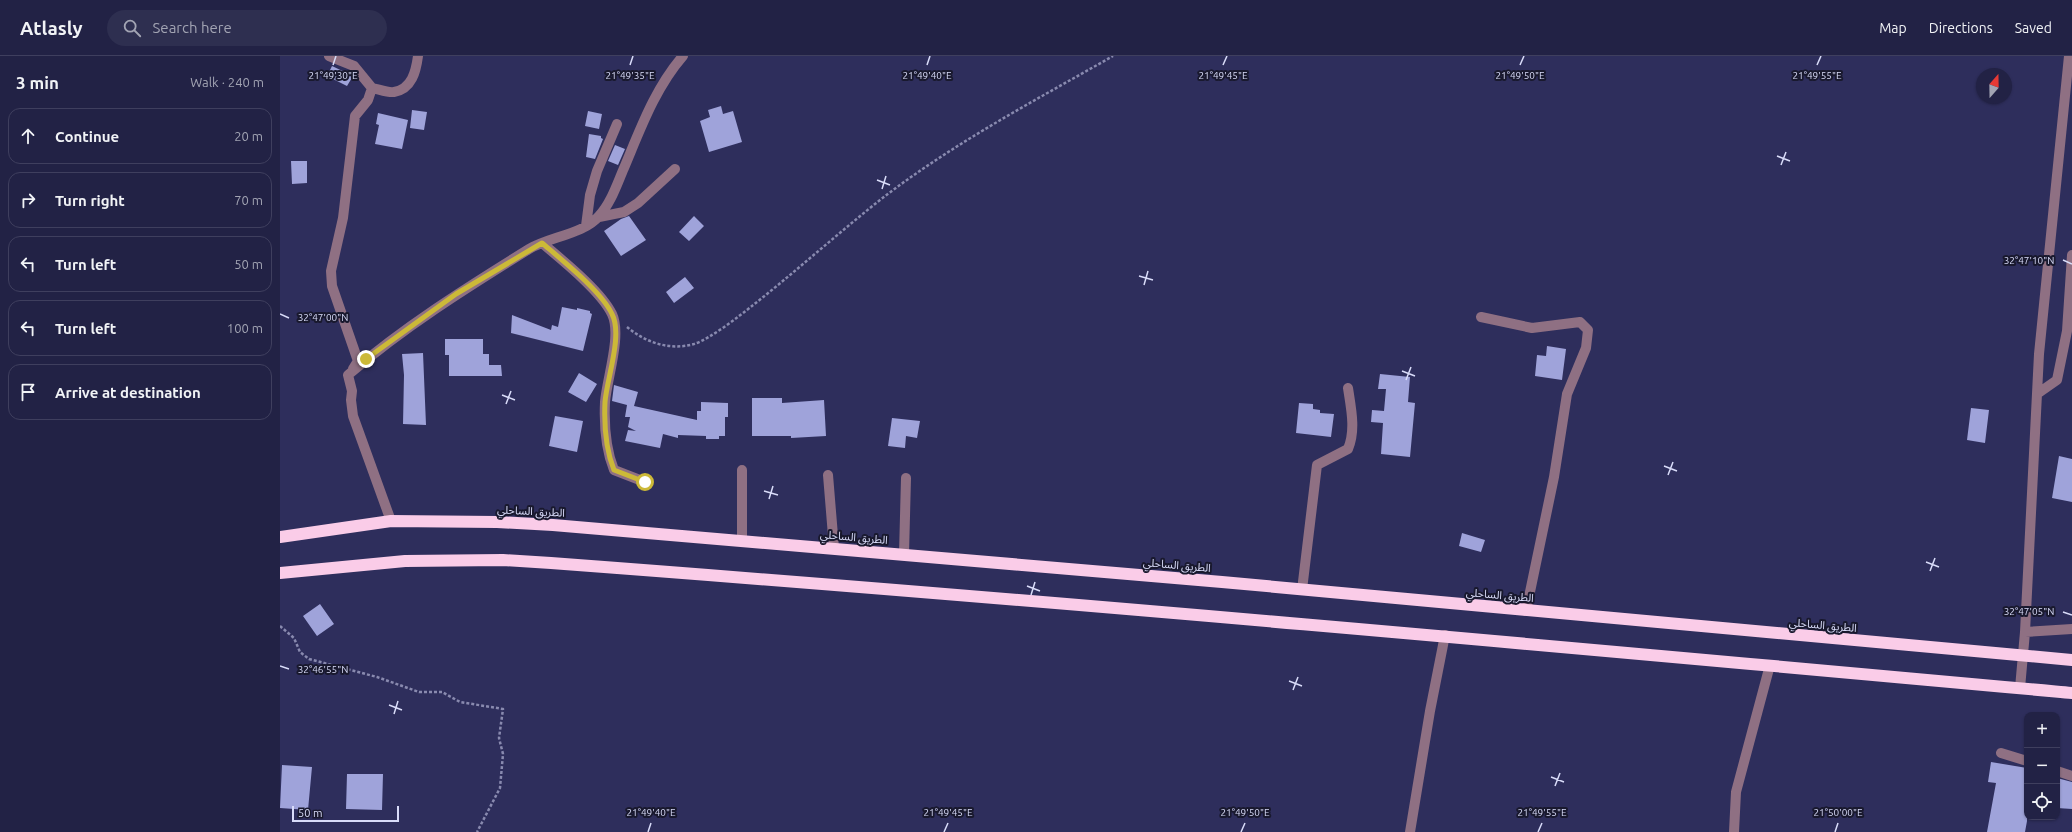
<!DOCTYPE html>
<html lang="en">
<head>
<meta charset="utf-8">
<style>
  body { margin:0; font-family:Ubuntu,"Noto Sans Arabic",sans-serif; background:#2e2f50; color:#f1f3f6 }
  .controls { position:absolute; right:12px; bottom:12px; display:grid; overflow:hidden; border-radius:8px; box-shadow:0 1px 3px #0004 }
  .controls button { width:36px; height:36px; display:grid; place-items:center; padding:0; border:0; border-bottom:1px solid #3f3f5e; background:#222245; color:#f1f3f6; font:20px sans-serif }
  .compass { position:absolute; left:1696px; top:12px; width:36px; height:36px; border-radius:50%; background:#222245; box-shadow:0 1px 3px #0004; rotate:20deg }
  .scale { position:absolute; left:12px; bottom:10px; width:107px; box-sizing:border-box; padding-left:4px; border:2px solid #d9dcf9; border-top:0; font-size:11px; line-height:14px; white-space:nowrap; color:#d9dcf9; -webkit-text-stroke:3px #19192e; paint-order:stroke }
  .stop { position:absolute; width:12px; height:12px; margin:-9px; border:3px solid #ccb938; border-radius:50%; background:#fff }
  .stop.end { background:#ccb938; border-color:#fff; box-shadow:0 1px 4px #0008 }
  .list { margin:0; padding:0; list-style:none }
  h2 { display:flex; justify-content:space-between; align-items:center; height:52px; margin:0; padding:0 16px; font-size:17px }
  h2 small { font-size:13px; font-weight:400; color:#a2a4b3 }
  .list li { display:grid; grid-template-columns:26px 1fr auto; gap:12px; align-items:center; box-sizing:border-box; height:56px; margin:0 8px 8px; padding:0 8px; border:1px solid #3f3f5e; border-radius:12px }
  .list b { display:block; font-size:15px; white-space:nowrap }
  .list em { font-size:13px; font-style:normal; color:#a2a4b3 }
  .icon { flex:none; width:22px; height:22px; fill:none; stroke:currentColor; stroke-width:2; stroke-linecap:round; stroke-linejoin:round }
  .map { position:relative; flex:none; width:1792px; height:776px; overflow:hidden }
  header { display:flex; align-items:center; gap:24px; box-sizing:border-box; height:56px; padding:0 20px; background:#222245; border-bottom:1px solid #3f3f5e }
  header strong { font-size:19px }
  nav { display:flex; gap:22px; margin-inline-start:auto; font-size:14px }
  .search { width:280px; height:36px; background:#2e2f50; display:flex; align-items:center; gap:10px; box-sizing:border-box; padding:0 14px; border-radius:22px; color:#a2a4b3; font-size:15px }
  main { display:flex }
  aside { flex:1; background:#222245 }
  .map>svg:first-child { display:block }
  .building { fill:#9fa3da }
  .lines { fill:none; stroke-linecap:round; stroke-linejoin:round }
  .path { stroke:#898aaf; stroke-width:2.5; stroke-dasharray:3 2; stroke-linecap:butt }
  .minor { stroke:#8f7083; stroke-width:10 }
  .highway { stroke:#facce8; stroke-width:12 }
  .route { stroke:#ccb938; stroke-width:5 }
  .ticks { fill:none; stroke:#d9dcf9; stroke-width:1.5 }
  .labels { text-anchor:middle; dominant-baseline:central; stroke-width:4; stroke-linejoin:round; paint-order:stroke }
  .street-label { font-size:11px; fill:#d9dcf9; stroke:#19192e }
  .ticks-label { font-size:10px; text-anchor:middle; fill:#d9dcf9; stroke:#19192e; stroke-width:4; stroke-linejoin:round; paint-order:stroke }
</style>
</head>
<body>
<header>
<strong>Atlasly</strong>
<div class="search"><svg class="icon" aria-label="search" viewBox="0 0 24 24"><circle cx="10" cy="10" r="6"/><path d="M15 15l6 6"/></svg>Search here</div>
<nav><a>Map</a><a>Directions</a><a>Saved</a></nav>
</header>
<main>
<aside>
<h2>3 min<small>Walk · 240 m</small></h2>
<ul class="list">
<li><svg class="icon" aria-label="ahead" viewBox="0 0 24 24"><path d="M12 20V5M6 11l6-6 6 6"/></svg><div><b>Continue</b></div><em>20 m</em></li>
<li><svg class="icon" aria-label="right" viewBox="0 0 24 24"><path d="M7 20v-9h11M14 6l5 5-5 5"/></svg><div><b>Turn right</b></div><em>70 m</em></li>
<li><svg class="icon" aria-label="left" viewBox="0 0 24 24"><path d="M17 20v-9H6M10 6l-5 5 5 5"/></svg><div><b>Turn left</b></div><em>50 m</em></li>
<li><svg class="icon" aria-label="left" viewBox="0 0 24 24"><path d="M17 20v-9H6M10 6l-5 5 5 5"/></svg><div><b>Turn left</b></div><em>100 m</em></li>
<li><svg class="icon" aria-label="arrive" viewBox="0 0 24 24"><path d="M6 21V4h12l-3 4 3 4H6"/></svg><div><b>Arrive at destination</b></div></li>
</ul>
</aside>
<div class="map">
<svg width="1792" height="776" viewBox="0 0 1792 776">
  <rect width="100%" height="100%" fill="#2e2e5c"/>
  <path class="building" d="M52,10L73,20L67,30L47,20Z
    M441,50L443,58L453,55L462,86L429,96L420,65L430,61L428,54Z
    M132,54L147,56L144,74L130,72Z
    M308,55L322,58L319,73L305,70Z
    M98,57L128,64L122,93L95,88L99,69L96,68Z
    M309,78L321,80V82L323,83L315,103L306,101Z
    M335,89L345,93L338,109L328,105Z
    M11,105H27V127L12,128Z
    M349,160L366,184L341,200L324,175L341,163Z
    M414,160L424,170L409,185L399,176Z
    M405,221L414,232L394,247L386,236Z
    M282,251L297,254V252L310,255V257L312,258L303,295L231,277L232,259L271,274L272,269L278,271Z
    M165,283H203V298H209V309H221L222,320H169V299H165Z
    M1267,290L1286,293L1282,324L1255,320L1257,299L1266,300Z
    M143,297L146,369L123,368L124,319L122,298Z
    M299,317L317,328L306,346L288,336Z
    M1100,318L1130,321L1128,346L1135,347L1130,401L1101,398L1103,367L1091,366L1092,354L1104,355L1106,333H1098Z
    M334,329L358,336L354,350L417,364V355H421V346L448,347V361H445V380H439V383H426V380L398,379V382L383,378L380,392L345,385L348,374L356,375L348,371L350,361H345L347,349L332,345Z
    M472,342H502V347L544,344L546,380L511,382V380H472Z
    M1019,347L1033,348V353L1040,354V357L1054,358L1051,381L1016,377Z
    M1691,352L1709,354L1705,387L1687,384Z
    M275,360L303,365L297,396L269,390Z
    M612,362L640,365L637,382L626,380L625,392L608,390Z
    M1779,400L1792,403V446L1772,442Z
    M1182,477L1205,484L1201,496L1179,490Z
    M40,548L54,568L37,580L23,560Z
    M1711,706L1747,712V765L1745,776H1707L1716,727L1708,726Z
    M2,709L32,711L28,754L0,752Z
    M67,718H103L102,754L66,753Z
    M1777,722L1792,726V753L1777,752Z"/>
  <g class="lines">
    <path class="path" d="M347,271C365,286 389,295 414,288C430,283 458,261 472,250C515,216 556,179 600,144C672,88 754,45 833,0
      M0,570L14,582L20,596L29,603L97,621L139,636H162L180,646L223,653L219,682L223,698L220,732L197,776"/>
    <path class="minor" d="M49,0L74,10L92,32L88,44L75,60L63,162L51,215L52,230L78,305L73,313
      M92,32C98,33 108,37 114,36C132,33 136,15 138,0
      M319,161L344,156L358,147L395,113
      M306,170L310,139L317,115L337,68
      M262,187C282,204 321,235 332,258C342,279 327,322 325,346C324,368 326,394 334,414L365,426
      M1201,261L1252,272L1300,266L1308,274L1306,292L1287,338L1274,421L1246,555
      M68,319C124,271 186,232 249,193C269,181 304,178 319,160C331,147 337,128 344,112C360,74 375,32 403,0
      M68,319L72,335L71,344L73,360L111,465
      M1757,338L1777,324L1787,275L1792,199
      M548,419L554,492
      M462,485V414
      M624,498L626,422
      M1022,534L1037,409L1068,393C1076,374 1071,352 1068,332
      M1745,576L1792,573
      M1740,632L1745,576L1759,298L1789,0
      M1721,697L1747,705
      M1777,715L1792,720
      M1130,776L1150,655L1165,579
      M1454,776L1456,736L1490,609"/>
    <path class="highway" d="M0,481L111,465L217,466L273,469L942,526L1792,604
      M0,517L125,505L223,504L271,507C779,545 1285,591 1792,637"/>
  </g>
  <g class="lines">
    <path class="route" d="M86,303L176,238L262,187C282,204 321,235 332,258C343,279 327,322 325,346C324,368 326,394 334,414L365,426"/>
  </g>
  <path class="ticks" d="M53,9L56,0M350,9L353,0M647,9L650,0M943,9L947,0M1240,9L1244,0M1537,9L1541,0M1497,100L1510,105M1501,109L1506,96M597,124L610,129M602,133L606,120M1783,204L1792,208M859,220L873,224M864,229L868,215M0,258L9,262M1122,315L1135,320M1126,324L1131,311M222,339L235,344M226,348L231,335M1384,410L1397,415M1388,419L1393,406M484,435L498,439M489,443L493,430M1646,506L1659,511M1650,515L1655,502M747,530L760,535M751,539L755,526M1783,556L1792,559M0,610L9,613M1009,625L1022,630M1013,634L1018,621M109,649L122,654M114,658L118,645M1271,721L1284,726M1275,730L1280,717M368,776L371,767M664,776L668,767M961,776L965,767M1258,776L1262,767M1555,776L1558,767"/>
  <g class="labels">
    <g class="street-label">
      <text transform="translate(251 455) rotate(3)">الطريق الساحلي</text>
      <text transform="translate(574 481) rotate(5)">الطريق الساحلي</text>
      <text transform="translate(897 509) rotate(5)">الطريق الساحلي</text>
      <text transform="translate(1220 539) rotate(5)">الطريق الساحلي</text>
      <text transform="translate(1543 569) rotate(5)">الطريق الساحلي</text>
    </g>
  </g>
  <g class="ticks-label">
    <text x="53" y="23">21°49'30"E</text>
    <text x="350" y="23">21°49'35"E</text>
    <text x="647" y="23">21°49'40"E</text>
    <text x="943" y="23">21°49'45"E</text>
    <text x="1240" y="23">21°49'50"E</text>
    <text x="1537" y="23">21°49'55"E</text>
    <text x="1749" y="208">32°47'10"N</text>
    <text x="43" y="265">32°47'00"N</text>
    <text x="1749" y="559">32°47'05"N</text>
    <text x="43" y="617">32°46'55"N</text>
    <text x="371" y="760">21°49'40"E</text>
    <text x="668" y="760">21°49'45"E</text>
    <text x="965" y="760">21°49'50"E</text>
    <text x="1262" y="760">21°49'55"E</text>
    <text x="1558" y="760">21°50'00"E</text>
  </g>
</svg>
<div class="controls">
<button>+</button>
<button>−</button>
<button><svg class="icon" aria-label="locate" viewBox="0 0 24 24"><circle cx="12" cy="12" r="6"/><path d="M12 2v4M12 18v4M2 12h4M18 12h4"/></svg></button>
</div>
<svg class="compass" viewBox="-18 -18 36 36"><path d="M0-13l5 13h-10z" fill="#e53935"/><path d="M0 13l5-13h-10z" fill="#a2a4b3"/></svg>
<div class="scale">50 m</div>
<div class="stop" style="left:365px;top:426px"></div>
<div class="stop end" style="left:86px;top:303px"></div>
</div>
</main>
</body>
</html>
